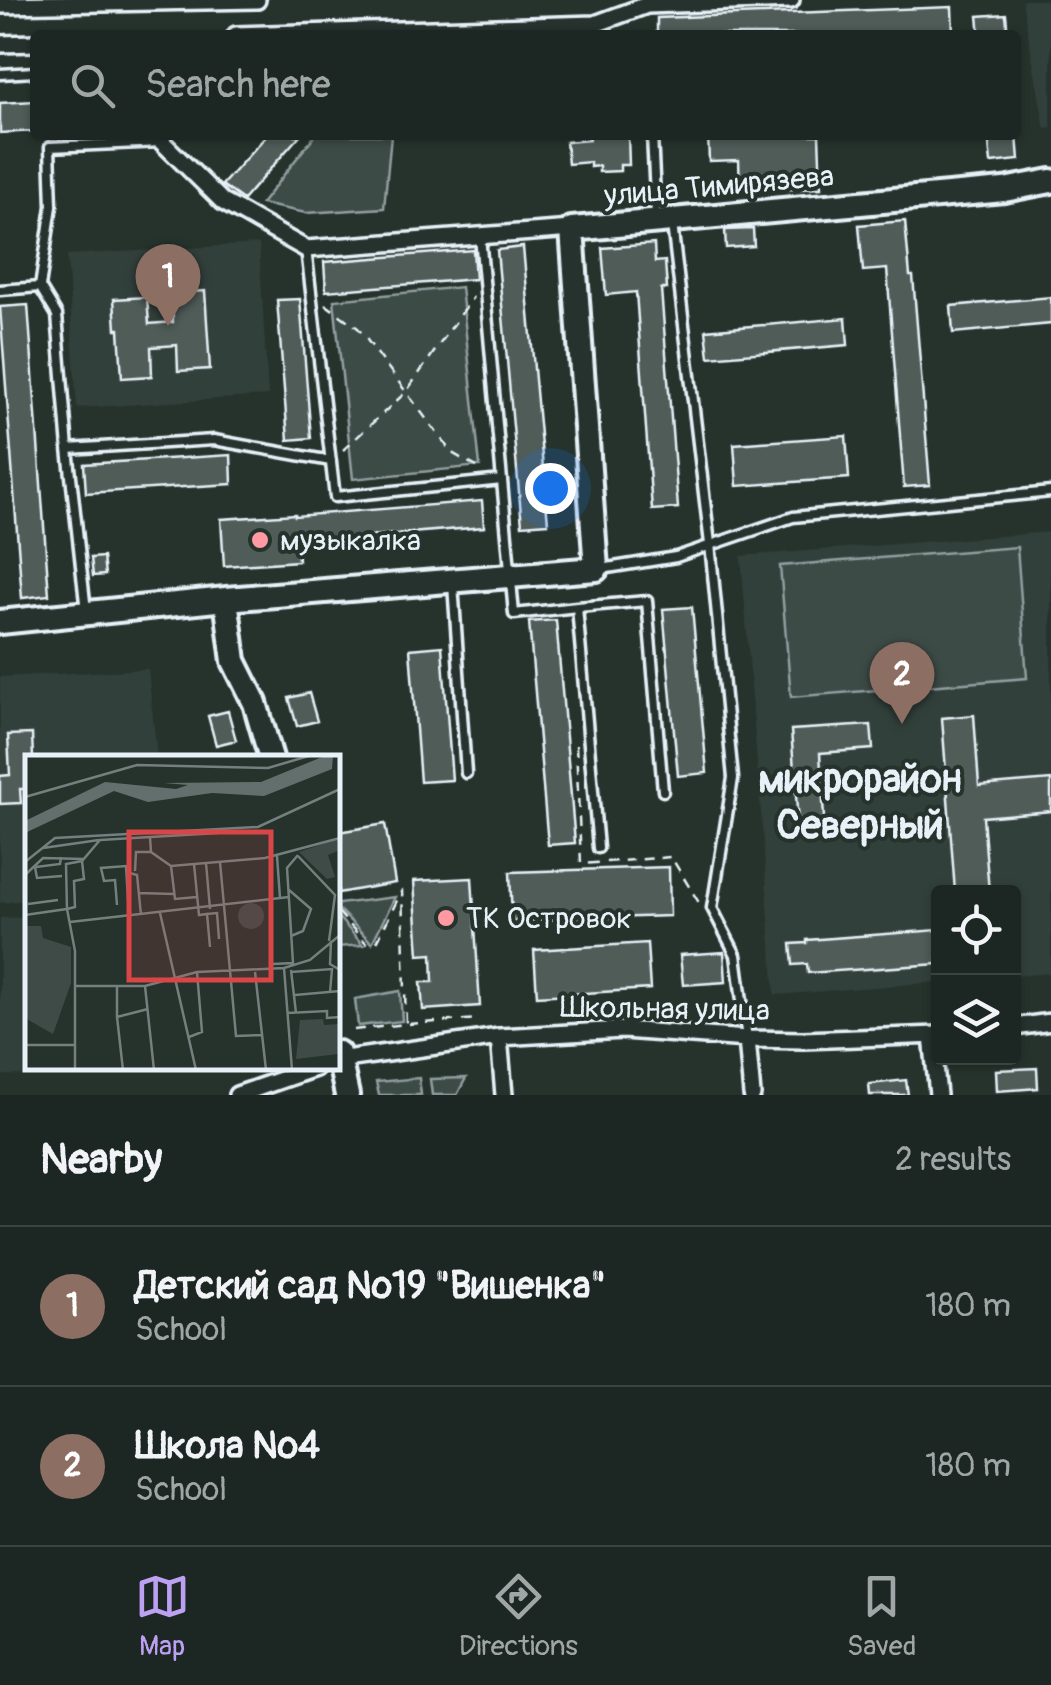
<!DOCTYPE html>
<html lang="en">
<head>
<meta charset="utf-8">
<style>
  body { margin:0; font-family:Pangolin,sans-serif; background:#252e2a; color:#f1f3f6 }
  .controls { position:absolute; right:30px; bottom:30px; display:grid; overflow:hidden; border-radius:10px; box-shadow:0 2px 8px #0004 }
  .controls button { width:90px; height:90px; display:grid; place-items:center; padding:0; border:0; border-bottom:2px solid #3a4340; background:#1c2622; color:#f1f3f6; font:50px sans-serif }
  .you { position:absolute; left:550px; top:488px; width:35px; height:35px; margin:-25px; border:8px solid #fff; border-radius:50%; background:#1a73e8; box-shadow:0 0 0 15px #1a73e833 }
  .badge { display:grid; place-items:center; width:65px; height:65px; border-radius:50%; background:#bca0f2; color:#fff; font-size:32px; font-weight:700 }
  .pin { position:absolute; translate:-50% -82px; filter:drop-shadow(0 2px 5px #0008) }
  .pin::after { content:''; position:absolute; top:52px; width:35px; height:30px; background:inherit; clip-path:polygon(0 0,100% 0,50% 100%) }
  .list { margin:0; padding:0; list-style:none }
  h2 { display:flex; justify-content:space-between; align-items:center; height:130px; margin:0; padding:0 40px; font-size:42px }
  h2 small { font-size:32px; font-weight:400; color:#a0a5a5 }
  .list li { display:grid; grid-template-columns:65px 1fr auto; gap:30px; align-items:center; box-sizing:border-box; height:160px; padding:0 40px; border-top:2px solid #3a4340 }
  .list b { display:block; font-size:38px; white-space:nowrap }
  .list p { margin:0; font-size:32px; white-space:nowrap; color:#a0a5a5 }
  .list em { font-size:32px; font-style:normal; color:#a0a5a5 }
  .icon { flex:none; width:55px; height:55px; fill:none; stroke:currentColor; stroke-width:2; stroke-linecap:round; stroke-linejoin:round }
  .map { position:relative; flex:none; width:1051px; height:1095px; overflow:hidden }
  .search { position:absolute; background:#1c2622; box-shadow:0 2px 8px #0004; left:30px; right:30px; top:30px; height:110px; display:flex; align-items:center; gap:25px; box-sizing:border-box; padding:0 35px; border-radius:10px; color:#a0a5a5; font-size:38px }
  .sheet { height:450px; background:#1c2622 }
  nav { display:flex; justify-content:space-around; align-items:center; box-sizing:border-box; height:140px; border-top:2px solid #3a4340; background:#1c2622; font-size:28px; color:#a0a5a5 }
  nav a { display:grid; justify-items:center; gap:5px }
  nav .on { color:#bca0f2 }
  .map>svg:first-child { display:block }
  .built { fill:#333f3a }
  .green { fill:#3e4b47; stroke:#939ea0; stroke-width:2.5 }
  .building { fill:#505c59; stroke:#e8f1f8; stroke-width:2.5 }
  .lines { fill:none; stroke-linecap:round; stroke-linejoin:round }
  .lane-casing { stroke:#e8f1f8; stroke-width:15 }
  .street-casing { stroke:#e8f1f8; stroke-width:22 }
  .secondary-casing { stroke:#e8f1f8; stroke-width:30 }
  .path { stroke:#e8f1f8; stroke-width:2.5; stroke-dasharray:10 8; stroke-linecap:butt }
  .lane { stroke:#26332d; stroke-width:8 }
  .street { stroke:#26332d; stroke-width:15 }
  .secondary { stroke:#26332d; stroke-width:22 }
  .poi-dot { fill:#ff9aa2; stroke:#26332d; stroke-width:4 }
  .labels { text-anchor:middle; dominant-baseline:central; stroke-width:8; stroke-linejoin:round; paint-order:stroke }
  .street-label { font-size:30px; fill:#e8f1f8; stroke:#26332d }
  .poi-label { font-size:30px; fill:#e8f1f8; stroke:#26332d; text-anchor:start }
  .district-label { font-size:40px; font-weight:bold; fill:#e8f1f8; stroke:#26332d }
  .inset-road { fill:none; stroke:#747f7e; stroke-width:2.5 }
  .view { fill:#d94647; fill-opacity:0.15; stroke:#d94647; stroke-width:5 }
  .inset-edge { fill:none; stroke:#e8f1f8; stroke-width:5 }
</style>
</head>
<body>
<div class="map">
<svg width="1051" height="1095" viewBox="0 0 1051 1095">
  <rect width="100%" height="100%" fill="#26332d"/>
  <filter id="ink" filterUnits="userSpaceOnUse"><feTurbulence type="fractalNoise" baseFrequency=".01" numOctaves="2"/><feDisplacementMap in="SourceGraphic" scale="20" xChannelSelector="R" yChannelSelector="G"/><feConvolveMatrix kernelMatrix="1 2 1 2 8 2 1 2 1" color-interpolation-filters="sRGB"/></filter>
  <g filter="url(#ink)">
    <path class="built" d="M1022,0H1051V128L1045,129Z
      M259,244L268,396L77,408L67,255Z
      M1051,532V973L1014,976V892H938V982L775,995L741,556Z
      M148,669L157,757L28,758L27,900L0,903V677Z
      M27,917L28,1068H57V1076L0,1075V918Z"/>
    <path class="green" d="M315,135H391L384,208L306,213L261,204Z
      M461,287L480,466L353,479L334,300Z
      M1017,547L1027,678L791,697L780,566Z
      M395,897L372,943L338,909V904Z
      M338,917L363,945L338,947Z
      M400,991L402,1021L358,1026L355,999Z
      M419,1078L421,1095H379L376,1082Z
      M466,1078L457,1095H432L430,1079Z"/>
    <path class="building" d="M952,7L953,35H657V18Z
      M1006,14L1008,35H980L978,16Z
      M35,101V131L0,133V103Z
      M267,135H300L243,200L222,185Z
      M589,135H628L629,165H620V171L599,172V166L590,167V162L568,164L566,142L589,140Z
      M708,135H819L821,188L740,191L739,160L709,161Z
      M988,135H1017L1019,160L991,163Z
      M905,221L910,276H913L930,485L904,487L887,269L863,271L859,225Z
      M753,229L754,246L726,248L725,230Z
      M654,244L655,262L665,261L667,289H661L678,508L652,510L636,292L606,295L602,248Z
      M523,247L548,523L522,525L497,250Z
      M473,250L475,279L326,291L324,262Z
      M205,291L210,369L178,371L177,345L151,347L152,376L122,378L119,329H116L114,299L147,297L149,324L173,322L172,293Z
      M1051,297V324L953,333L951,306Z
      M300,299L311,438L288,440L277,300Z
      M28,305L49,595L22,598L0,307Z
      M846,318L848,345L709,357L706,330Z
      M846,436L849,478L737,486L734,444Z
      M231,455L232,484L86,493L84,464Z
      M482,501L484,527L297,542L298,561L224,566L221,519L295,514V516Z
      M103,557L105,575L93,576L91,558Z
      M692,607L707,773L678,776L663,609Z
      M556,620L575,843L548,845L529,622Z
      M442,646L452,780L420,782L410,649Z
      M309,693L317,721L297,726L289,698Z
      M228,711L236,740L216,745L208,716Z
      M974,715L979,786L1051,780V811L983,817L989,892H955L942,718Z
      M871,725L873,749L820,753L825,834L799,836L791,730Z
      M32,734L33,758H28V789H20L21,803L0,804V776L10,775L8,735Z
      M385,824L395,883L338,893V832Z
      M669,867L670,916L512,921L510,872Z
      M472,878L480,1006L423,1010L421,982H433L432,954L419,955L414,881Z
      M938,930V964L808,973L807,964L793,965L791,944L807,943V940Z
      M647,943L650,989L537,996L534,950Z
      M724,952L726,982L683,985L680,955Z
      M1037,1068L1038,1088L997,1091L996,1070Z
      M906,1080L908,1095H870L869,1084Z"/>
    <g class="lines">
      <defs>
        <path id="lane" d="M0,74L35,72
          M652,135L656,218
          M672,224L710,544L733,778L712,908L736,955L747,1039
          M480,236L514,614L577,607L598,848
          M306,249L335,497L502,480
          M40,287L52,206L50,147L162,142
          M0,290L40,287L57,315L68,449L86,611
          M68,449L214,440L331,461
          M601,569L676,557L793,517L1051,492
          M453,584L466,773
          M577,607L647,601L663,791"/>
        <path id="street" d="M0,5L257,0
          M236,35L595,24L647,5L791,0
          M0,44L35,43
          M162,135V142L223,202L306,249L572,229
          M1014,1027L1051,1022
          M932,1036L938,1095
          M499,1037L504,1095
          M747,1039L752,1095
          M338,1060L499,1037L623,1030L747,1039L803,1040L938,1035
          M237,1095L315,1068"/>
        <path id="secondary" d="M226,599L234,661L255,703L271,758
          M0,622L226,599L596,569L572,229L1004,190L1051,181
          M338,1053L347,1095"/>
      </defs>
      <use href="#lane" class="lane-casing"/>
      <use href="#street" class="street-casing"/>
      <use href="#secondary" class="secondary-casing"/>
      <path class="path" d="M325,304L358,328L452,453L482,470
        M343,450L406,392L473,297
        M576,745L581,864L671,857L701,906
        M338,912L367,944
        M408,1024L479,1019
        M354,1030L406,1024L402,890L376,944"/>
      <use href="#lane" class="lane"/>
      <use href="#street" class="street"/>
      <use href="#secondary" class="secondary"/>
    </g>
  </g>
  <g class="poi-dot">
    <circle cx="260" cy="540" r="10"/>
    <circle cx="446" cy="918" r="10"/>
  </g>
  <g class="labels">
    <g class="street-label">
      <text transform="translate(719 186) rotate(-5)">улица Тимирязева</text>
      <text transform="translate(665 1009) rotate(1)">Школьная улица</text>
    </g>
    <g class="poi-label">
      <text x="280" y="540">музыкалка</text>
      <text x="466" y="918">ТК Островок</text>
    </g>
    <g class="district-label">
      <text x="860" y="779">микрорайон<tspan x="860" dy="46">Северный</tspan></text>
    </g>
  </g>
  <g transform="translate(25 755)">
    <rect width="315" height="315" fill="#26332d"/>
    <path d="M315,83V95L303,100L310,122L302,124L274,97ZM213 161a13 13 0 1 1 26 0a13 13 0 1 1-26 0ZM0,171H16L18,183L46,192V228L28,279L0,263ZM298,264L299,270L315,269L313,299L271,304L275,265Z" fill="#3e4b47"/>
    <path d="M302,0H308L307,14L239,41L187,38L123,47L89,36L0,78V66L80,27L151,34L163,30L139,28L236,27Z" fill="#636f6d"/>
    <path class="inset-road" d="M0,42L112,10L243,13L287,0M125,82L126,97L146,111L240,103L315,83M18,93L74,85M252,101L255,143M273,101L310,140L304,186M0,107L30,83L233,72L315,34M195,107L211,281L236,280M181,108L185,154M169,109L174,160L182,159L185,192M146,111L150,144L172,142M10,112L12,123L37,121M11,112L35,109L36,102M110,116L111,97H126M101,117L112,120L116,160M0,120L18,103L59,104M264,135L286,154L278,176L266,181M113,138L149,139M3,149L33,145M92,150L90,125L79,126L76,113L101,111L104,161M42,154L41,109L57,106L75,85L193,78M42,154L50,152L49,126L59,124L57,106M135,158L171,315M182,159L192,158L194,184M0,160L42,154L50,196V315M45,167L264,142M306,186L305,209L315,215M248,209L268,208L262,113L273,100M259,213L267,315M266,215L271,258M230,217L241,315M266,217L307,214L305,237M51,231H120L172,217L259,213L285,205L315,180M120,231L129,315M270,240L315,236M262,258L302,256V263L315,262M92,262V231M164,282L177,277L172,217M0,290H51M98,315L92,262L123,254"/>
    <path class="view" d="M104,77H246V225H104Z"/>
    <rect width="315" height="315" class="inset-edge"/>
  </g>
</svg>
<div class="controls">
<button><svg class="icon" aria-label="locate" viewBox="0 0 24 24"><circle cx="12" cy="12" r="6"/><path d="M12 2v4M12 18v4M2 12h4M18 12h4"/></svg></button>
<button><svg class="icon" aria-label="layers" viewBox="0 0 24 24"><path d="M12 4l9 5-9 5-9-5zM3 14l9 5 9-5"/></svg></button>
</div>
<div class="you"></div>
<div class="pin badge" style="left:168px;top:326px;background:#8d6e63">1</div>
<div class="pin badge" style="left:902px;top:724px;background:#8d6e63">2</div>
<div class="search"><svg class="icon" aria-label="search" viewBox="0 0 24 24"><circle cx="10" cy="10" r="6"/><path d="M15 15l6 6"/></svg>Search here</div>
</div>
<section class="sheet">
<h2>Nearby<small>2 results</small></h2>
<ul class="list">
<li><span class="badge" style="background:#8d6e63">1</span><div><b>Детский сад №19 &quot;Вишенка&quot;</b><p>School</p></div><em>180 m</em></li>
<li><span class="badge" style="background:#8d6e63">2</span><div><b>Школа №4</b><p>School</p></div><em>180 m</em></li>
</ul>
</section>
<nav>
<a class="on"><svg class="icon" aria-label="map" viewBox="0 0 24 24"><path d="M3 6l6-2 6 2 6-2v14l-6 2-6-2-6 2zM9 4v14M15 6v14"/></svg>Map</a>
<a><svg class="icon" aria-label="directions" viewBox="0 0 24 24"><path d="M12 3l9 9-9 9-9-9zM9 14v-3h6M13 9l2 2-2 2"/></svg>Directions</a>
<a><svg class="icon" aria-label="saved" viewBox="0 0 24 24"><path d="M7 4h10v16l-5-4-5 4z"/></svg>Saved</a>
</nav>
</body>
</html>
